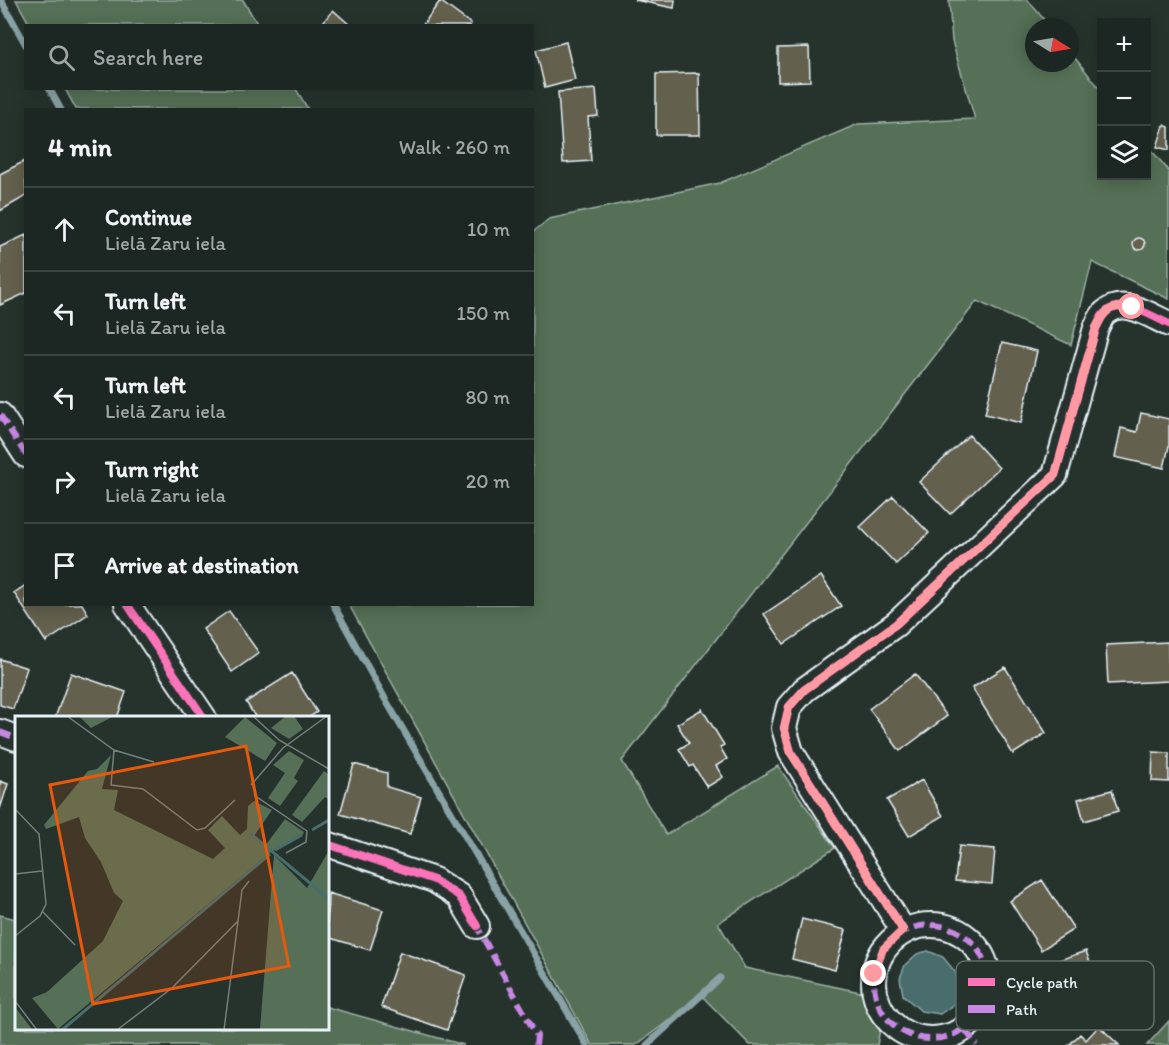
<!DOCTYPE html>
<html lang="en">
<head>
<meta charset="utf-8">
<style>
  body { margin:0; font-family:Itim,sans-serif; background:#29322f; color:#f1f3f6 }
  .controls { position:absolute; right:18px; top:18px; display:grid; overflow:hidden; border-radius:0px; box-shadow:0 3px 15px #0003 }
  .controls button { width:54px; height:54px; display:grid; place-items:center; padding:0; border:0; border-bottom:2px solid #3a4340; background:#1c2622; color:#f1f3f6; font:30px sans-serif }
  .compass { position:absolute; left:1025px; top:18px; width:54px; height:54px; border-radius:50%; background:#1c2622; box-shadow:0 3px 15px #0003; rotate:101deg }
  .stop { position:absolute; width:18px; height:18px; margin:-14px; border:4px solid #ff9aa2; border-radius:50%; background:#fff }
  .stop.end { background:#ff9aa2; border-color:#fff; box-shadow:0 2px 6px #0008 }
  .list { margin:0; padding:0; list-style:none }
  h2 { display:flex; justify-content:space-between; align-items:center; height:78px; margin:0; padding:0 24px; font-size:26px }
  h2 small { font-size:20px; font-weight:400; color:#a0a5a5 }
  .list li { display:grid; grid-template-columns:39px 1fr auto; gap:18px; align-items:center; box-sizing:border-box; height:84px; padding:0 24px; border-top:2px solid #3a4340 }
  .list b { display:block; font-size:22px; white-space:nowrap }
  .list p { margin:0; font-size:20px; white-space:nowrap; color:#a0a5a5 }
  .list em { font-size:20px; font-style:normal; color:#a0a5a5 }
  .icon { flex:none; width:33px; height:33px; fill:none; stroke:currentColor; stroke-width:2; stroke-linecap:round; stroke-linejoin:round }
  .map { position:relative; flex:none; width:1169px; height:1045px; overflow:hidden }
  .search { position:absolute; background:#1c2622; box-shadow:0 3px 15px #0003; left:24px; top:24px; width:510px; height:66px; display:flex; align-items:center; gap:15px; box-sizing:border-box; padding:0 21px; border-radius:0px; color:#a0a5a5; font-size:22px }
  .panel { position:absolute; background:#1c2622; box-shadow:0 3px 15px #0003; left:24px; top:108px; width:510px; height:498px; border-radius:0px }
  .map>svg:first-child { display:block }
  .green { fill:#557056; stroke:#9eb0a7; stroke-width:1.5 }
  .water { fill:#486d6d; stroke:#88a2a5; stroke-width:1.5 }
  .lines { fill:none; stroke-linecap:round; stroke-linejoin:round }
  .stream { stroke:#88a2a5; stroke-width:7 }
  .building { fill:#64604e; stroke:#e8f1f8; stroke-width:1.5 }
  .minor-casing { stroke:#e8f1f8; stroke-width:28 }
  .minor { stroke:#26332d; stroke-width:24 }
  .quiet { stroke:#c787e3; stroke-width:6; stroke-dasharray:12 6; stroke-linecap:butt }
  .cycleway-casing { stroke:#26332d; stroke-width:11 }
  .cycleway { stroke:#fb73b8; stroke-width:8 }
  .route { stroke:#ff9aa2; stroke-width:8 }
  .inset-river { fill:none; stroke:#486d6d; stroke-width:3 }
  .inset-road { fill:none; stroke:#747f7e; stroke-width:1.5 }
  .view { fill:#e8590c; fill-opacity:0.15; stroke:#e8590c; stroke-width:3 }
  .inset-edge { fill:none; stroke:#e8f1f8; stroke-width:3 }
  .key { fill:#26332d; stroke:#606c6a; stroke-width:1.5 }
  .key-label { font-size:16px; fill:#e8f1f8 }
</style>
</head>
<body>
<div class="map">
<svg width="1169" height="1045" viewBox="0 0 1169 1045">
  <rect width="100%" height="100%" fill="#26332d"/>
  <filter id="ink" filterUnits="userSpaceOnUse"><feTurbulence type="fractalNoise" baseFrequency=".0167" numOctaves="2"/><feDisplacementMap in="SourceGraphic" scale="12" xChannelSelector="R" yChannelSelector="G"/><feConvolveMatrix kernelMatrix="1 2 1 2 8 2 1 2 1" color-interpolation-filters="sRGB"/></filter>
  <g filter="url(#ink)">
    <path class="green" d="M16,0H243L258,25H30Z
      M949,0H1028L1050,27H1034V63H1070V52L1101,90L1102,176H1146L1147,145L1169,171V299L1092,262L1071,345L977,301L622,761L666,835L778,766L835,848L718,923L745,968L860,992L880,1029L877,1045H750L702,996L636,1045H592L349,605L532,604L533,232L549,219L720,183L858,124L975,119L952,41Z
      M65,89H296L308,109H76Z
      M0,915L16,919V1028H327V1007L464,1045H0Z
      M1169,1021V1045H1147Z"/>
    <path class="water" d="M928,951L943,957L956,973L959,990L954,1004L940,1014L921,1011L903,995L900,978L905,965L917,954Z"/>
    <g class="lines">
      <path class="stream" d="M1,0L26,45
        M49,88L61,110
        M333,604L384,697L587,1045
        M647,1045L720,978"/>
    </g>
    <path class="building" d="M635,0H675L674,8Z
      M440,1L471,24L470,26H422Z
      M333,10L351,26H320Z
      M566,42L575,80L545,88L536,50Z
      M809,47L810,81L778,82V48Z
      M699,73L700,135H656V74Z
      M596,89L598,116L588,117L591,161L563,163L558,92Z
      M1164,125L1169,127V150L1157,147Z
      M25,161L26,196L0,211V174Z
      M26,235V293L0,305V247Z
      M1133 244a6 6 0 1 1 12 0a6 6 0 1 1-12 0Z
      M1002,343L1037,351L1021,423L985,414Z
      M1141,413L1169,419V446L1164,468L1115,457L1121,428L1137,432Z
      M969,435L999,468L950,514L919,482Z
      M893,496L929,533L896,564L860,527Z
      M821,576L841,606L784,644L764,614Z
      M26,585V604H82L88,614L46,642L14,593Z
      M229,611L259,653L232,672L203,629Z
      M1168,642L1169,681L1108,684L1106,645Z
      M0,659L27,668L13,709L0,705Z
      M1005,667L1046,733L1013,754L972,688Z
      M71,673L126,692L117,718H55Z
      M292,673L317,712L308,718H256L246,702Z
      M915,674L947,716L900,751L869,709Z
      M702,709L724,745L720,747L727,759L716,766L723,777L707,787L693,765L690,767L679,749L689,743L677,724Z
      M1153,752L1169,753V782L1152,781Z
      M354,764L387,773V787L421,797L410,834L340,814Z
      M922,780L943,816L909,836L887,800Z
      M0,781L8,784L0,809Z
      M1112,790L1118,811L1084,821L1078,799Z
      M959,846L995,849L992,884L955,881Z
      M1042,880L1074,929L1041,950L1010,901Z
      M328,893L383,910L370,950L327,937Z
      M802,919L846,930L835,970L792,959Z
      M1086,951L1101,994L1053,1011L1039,967Z
      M400,952L466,975L447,1030L381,1007Z
      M1099,1026L1119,1045H1069L1080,1034L1086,1040Z"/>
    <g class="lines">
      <defs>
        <path id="minor" d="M0,415L26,455
          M127,604L204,718
          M0,732L16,738
          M327,844L434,880L459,896L477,926
          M874 982a57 57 0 1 1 114 0a57 57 0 1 1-114 0Z
          M903,930L791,752L784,728L789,707L804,690L896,624L1055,475L1096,328C1099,323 1101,315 1106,312C1124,297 1151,316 1169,324"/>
      </defs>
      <use href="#minor" class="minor-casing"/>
      <use href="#minor" class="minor"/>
      <path class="quiet" d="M0,415L26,455
        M0,732L16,738
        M475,923L537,1036L536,1045
        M874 982a57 57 0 1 1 114 0a57 57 0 1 1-114 0Z
        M965,1030L977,1045"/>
      <defs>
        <path id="cycleway" d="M127,604L204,718
          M327,844L434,880L459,896L477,926
          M903,930L791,752L784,728L789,707L804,690L896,624L1055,475L1096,328C1099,323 1101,315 1106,312C1124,297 1151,316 1169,324"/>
      </defs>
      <use href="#cycleway" class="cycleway-casing"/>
      <use href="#cycleway" class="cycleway"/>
    </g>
  </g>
  <g class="lines" filter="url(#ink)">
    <path class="route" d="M874,974L883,949L903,930L791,753L784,728L789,707L804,690L896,624L1055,475L1096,328C1106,308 1110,306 1132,307"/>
  </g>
  <g transform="translate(15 716)">
    <rect width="314" height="314" fill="#26332d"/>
    <path d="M64,0H99L76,12ZM271,0H279L288,13L274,23L256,12ZM230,1L262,27L250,45L210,21ZM274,35L289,44L279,62L283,65L265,90L253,82L270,57L258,49ZM96,39L87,73L103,74L99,94L198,143L210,132L193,114L207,100L225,119L232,113L233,90L239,85L257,94L239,120L250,130L270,103L289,116L287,120L256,136L43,313L17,282L32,276L88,225L108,185L99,177L86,146L70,122L64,101L31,113L29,109L73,55L82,53ZM309,55L313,58V83L310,81L287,106L277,99ZM313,136V313H245L259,139L292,172ZM0,291L17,313H0Z" fill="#557056"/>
    <path class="inset-river" d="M297,114L314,104M235,117L314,183M260,134L287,119M47,314L255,138"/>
    <path class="inset-road" d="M52,0L99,34L139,46M238,0L264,24L314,53M99,34L96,69L128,73L182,114L190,112L220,84M236,69L268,32L312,0M239,79L292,115L291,126L271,137M0,93L24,118L31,188L25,200L0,220M0,158L27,155M28,196L60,229M0,285L22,314M102,314L157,272L223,205M209,314L227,174L234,165"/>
    <path class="view" d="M231,30L274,250L78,288L35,69Z"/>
    <rect width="314" height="314" class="inset-edge"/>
  </g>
  <rect x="956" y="961" width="198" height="69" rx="9" class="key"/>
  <rect x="968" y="978" width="27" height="8" fill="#fb73b8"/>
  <rect x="968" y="1005" width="27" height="8" fill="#c787e3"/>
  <g class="key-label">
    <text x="1006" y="988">Cycle path</text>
    <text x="1006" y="1015">Path</text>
  </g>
</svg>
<div class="controls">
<button>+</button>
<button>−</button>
<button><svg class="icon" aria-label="layers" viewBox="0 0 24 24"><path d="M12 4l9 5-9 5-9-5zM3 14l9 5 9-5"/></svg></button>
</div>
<svg class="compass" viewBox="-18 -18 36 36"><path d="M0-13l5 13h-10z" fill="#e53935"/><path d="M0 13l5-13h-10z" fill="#a0a5a5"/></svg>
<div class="stop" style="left:1132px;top:307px"></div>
<div class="stop end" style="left:874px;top:974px"></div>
<div class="search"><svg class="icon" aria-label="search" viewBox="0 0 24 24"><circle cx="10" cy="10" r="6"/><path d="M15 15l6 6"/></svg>Search here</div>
<section class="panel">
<h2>4 min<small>Walk · 260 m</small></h2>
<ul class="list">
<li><svg class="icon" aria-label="ahead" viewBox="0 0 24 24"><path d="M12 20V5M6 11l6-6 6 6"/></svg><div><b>Continue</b><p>Lielā Zaru iela</p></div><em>10 m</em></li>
<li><svg class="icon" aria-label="left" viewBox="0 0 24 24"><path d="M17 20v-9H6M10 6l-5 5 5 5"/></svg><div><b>Turn left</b><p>Lielā Zaru iela</p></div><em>150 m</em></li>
<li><svg class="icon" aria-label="left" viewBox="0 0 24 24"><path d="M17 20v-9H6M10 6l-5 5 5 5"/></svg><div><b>Turn left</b><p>Lielā Zaru iela</p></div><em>80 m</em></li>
<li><svg class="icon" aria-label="right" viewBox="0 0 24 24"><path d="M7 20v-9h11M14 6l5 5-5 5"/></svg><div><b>Turn right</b><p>Lielā Zaru iela</p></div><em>20 m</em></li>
<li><svg class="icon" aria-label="arrive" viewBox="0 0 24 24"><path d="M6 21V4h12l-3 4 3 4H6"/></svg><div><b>Arrive at destination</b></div></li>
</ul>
</section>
</div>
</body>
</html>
